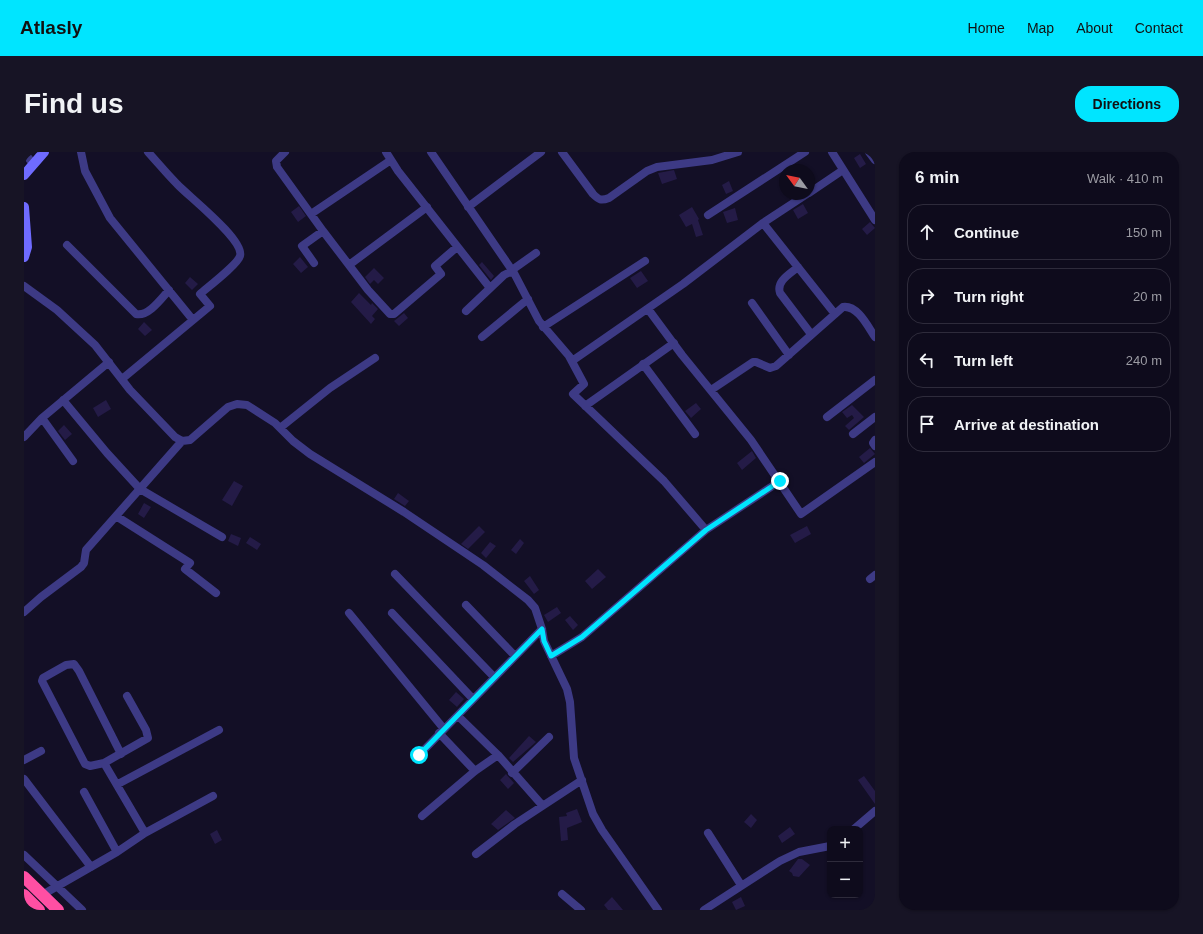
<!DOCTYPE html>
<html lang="en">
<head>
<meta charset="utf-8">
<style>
  body { margin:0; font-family:Arial,sans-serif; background:#171425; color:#f1f3f6 }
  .controls { position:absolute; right:12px; bottom:12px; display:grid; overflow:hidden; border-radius:8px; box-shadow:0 1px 3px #0004 }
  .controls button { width:36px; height:36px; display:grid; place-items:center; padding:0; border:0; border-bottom:1px solid #2e2b3b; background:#0e0b1c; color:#f1f3f6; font:20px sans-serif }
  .compass { position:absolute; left:755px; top:12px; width:36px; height:36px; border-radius:50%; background:#0e0b1c; box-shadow:0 1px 3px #0004; rotate:303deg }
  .stop { position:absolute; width:12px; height:12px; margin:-9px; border:3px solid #00e5ff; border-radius:50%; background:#fff }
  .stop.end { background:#00e5ff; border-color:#fff; box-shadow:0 1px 4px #0008 }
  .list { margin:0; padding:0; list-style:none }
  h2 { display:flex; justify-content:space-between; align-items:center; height:52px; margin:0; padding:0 16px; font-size:17px }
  h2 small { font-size:13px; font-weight:400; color:#9b9ba3 }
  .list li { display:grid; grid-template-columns:26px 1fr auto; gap:12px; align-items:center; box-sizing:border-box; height:56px; margin:0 8px 8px; padding:0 8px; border:1px solid #2e2b3b; border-radius:16px }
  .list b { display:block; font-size:15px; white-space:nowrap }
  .list em { font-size:13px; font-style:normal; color:#9b9ba3 }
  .icon { flex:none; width:22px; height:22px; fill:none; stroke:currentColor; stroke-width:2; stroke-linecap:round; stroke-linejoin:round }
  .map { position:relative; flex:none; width:851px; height:758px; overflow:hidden; border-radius:16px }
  header { display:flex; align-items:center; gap:24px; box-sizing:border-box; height:56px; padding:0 20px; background:#00e5ff; color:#111 }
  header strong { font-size:19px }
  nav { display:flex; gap:22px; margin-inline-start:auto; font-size:14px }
  .intro { display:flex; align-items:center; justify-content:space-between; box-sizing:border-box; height:96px; padding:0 24px }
  h1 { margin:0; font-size:28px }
  .button { padding:10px 18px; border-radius:16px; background:#00e5ff; color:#111; font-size:14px; font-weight:700 }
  main { display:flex; gap:24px; padding:0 24px }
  aside { flex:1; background:#0e0b1c; border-radius:16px; box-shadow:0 1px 3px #0004 }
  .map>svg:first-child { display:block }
  .building { fill:#241b47 }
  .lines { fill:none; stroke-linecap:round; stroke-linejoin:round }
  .street { stroke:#3d3a85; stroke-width:8 }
  .secondary { stroke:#6f6bff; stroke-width:10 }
  .highway { stroke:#ff4fa3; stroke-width:12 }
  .route { stroke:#00e5ff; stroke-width:5 }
</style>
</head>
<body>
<header>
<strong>Atlasly</strong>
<nav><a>Home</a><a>Map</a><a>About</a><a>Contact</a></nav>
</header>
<div class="intro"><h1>Find us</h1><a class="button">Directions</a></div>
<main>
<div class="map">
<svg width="851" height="758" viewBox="0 0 851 758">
  <rect width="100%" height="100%" fill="#130f26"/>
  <path class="building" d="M836,2L842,12L836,16L830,6Z
    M650,18L653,27L638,32L634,21Z
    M705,29L709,39L702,42L698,33Z
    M779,52L784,61L774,67L769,58Z
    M275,54L282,64L274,70L267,60Z
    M668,55L675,67L674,68L679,83L672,85L668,72L662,75L655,63Z
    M711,56L714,68L703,71L699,60Z
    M846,70L851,76L843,83L838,77Z
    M276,105L284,115L277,121L269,112Z
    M458,110L470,124L467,128L455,113Z
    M350,116L360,126L354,132L350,128L346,132L341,125Z
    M617,119L624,129L613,136L606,126Z
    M166,125L174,132L168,138L161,131Z
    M335,141L347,153L348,151L354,157L348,164L351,167L347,172L327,150Z
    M380,161L384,166L375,174L370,169Z
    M120,170L128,178L121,184L114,177Z
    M82,248L87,257L74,265L69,256Z
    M672,251L677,257L667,266L661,259Z
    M828,253L840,265L825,278L821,274L830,266L828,263L823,266L818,260Z
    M40,273L48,282L41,288L34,279Z
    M846,296L851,302L840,311L835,305Z
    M728,299L732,306L718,318L713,311Z
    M210,329L219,334L208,354L198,348Z
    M374,341L385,349L381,354L370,347Z
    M120,351L127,355L120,366L114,362Z
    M455,374L461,380L444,397L437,392Z
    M783,374L787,382L771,391L766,383Z
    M207,382L217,386L214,394L204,389Z
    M226,385L237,392L233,398L222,391Z
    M496,387L500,391L492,402L487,398Z
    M466,390L472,394L462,406L457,401Z
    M574,417L582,425L568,437L561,429Z
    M506,424L515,438L510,442L500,429Z
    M533,455L537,461L524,470L520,463Z
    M546,464L554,473L549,478L541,468Z
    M432,540L440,547L433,555L425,548Z
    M505,584L512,590L489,610L485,606Z
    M482,622L490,631L484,637L476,628Z
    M840,624L851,639V652L834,628Z
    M553,657L558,670L543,676L544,688L537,689L535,665L543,664L542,661Z
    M482,658L491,666L474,678L467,672Z
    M727,662L733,668L727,676L720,670Z
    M766,675L771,682L758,691L754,684Z
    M193,678L198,688L191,692L186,682Z
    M774,707H778L786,713L775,725L769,724L768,721L765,719Z
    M588,745L599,758H584L580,753Z
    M717,745L721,754L712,758L708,750Z"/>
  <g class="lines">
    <path class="street" d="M0,0L9,12
      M57,0L61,19L86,66L169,168
      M261,0L252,9L253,15L299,79L344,138L366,162H370L417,122L411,114L433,95
      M362,0L374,19L466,136
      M407,0L490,121
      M538,0L569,42C575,48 577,49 585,46L623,19L633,15L688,8L714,0
      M808,0L851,68
      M845,0L851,8
      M785,41L819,18
      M444,55L517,0
      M287,62L367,8
      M684,63L781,0
      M739,71L811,162
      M43,93L112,162C124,165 137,147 145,138
      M290,111L278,94L299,79
      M325,113L403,55
      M774,115C766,122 752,129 756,141L787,182
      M488,118L512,101
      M0,134L33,158L71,193L106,238L151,285L158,289L166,288L204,255L213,252L223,253L251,271L269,289L286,302L380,360L459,413L504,448L511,456L518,477L520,489L543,537L546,550L550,606L569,662L578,678L634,758
      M728,151L765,203
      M624,157L658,203L727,288L777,362L851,310
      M442,159L480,123L486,120L490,121L515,169L545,204L560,232L549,242L640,329L682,378
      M519,175L621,109
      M458,185L504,147
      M548,209L659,132L739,71L783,42
      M619,212L671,282
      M98,227L186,154L176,142C184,135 214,112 216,104C221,88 164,44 153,32C143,22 134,11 124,0
      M687,238L729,210H732L746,216L752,214L819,155C834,153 844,175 851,185
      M39,248L83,301L116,337L198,385
      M561,254L650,191
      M803,265L851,228
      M18,266L49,309
      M256,276L306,236L351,206
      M829,282L851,265
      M0,285L18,266L85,210
      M851,288L849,291L851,294
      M92,364L166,411L161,417L192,441
      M371,422L470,525
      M846,427L851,423
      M442,453L491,504
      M0,460L17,445L57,415L60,411L62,398L158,289
      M325,461L420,577
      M368,461L449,547
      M527,504L558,485L682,378L756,329
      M434,564L474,603L518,653
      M415,581L451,619
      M395,603L518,477
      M0,608L17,599
      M80,611L124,586L122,578L103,544
      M488,621L525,585
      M0,627L67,715
      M94,632L195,578
      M398,664L451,619L474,603
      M830,677L851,659
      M121,681L189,644
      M684,681L717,733
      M93,700L121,681L80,611L66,614L61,612L18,529L19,526L42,513L50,512L55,519L97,602
      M452,702L491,672L558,628
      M0,703L58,758
      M538,742L557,758
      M18,743L93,700L60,640
      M680,758L756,709L775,700L806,694"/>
    <path class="secondary" d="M0,23L20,0
      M0,55L3,95L0,105"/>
    <path class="highway" d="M0,725L34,758
      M0,743L15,758"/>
  </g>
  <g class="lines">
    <path class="route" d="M395,603L518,477L520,489L527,504L558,485L682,378L756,329"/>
  </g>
</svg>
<div class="controls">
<button>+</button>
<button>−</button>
</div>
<svg class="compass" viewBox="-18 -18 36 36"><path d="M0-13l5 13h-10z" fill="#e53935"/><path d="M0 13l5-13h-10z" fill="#9b9ba3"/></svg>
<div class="stop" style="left:395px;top:603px"></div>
<div class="stop end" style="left:756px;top:329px"></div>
</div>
<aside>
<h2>6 min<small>Walk · 410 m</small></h2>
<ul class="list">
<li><svg class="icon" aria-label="ahead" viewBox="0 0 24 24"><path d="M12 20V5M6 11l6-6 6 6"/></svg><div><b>Continue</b></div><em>150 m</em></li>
<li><svg class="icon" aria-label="right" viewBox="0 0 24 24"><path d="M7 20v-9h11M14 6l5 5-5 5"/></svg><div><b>Turn right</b></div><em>20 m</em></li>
<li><svg class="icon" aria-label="left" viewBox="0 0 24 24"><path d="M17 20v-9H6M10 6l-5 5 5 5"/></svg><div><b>Turn left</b></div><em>240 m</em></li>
<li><svg class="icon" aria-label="arrive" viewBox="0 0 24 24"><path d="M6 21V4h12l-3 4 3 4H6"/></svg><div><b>Arrive at destination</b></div></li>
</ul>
</aside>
</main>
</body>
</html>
